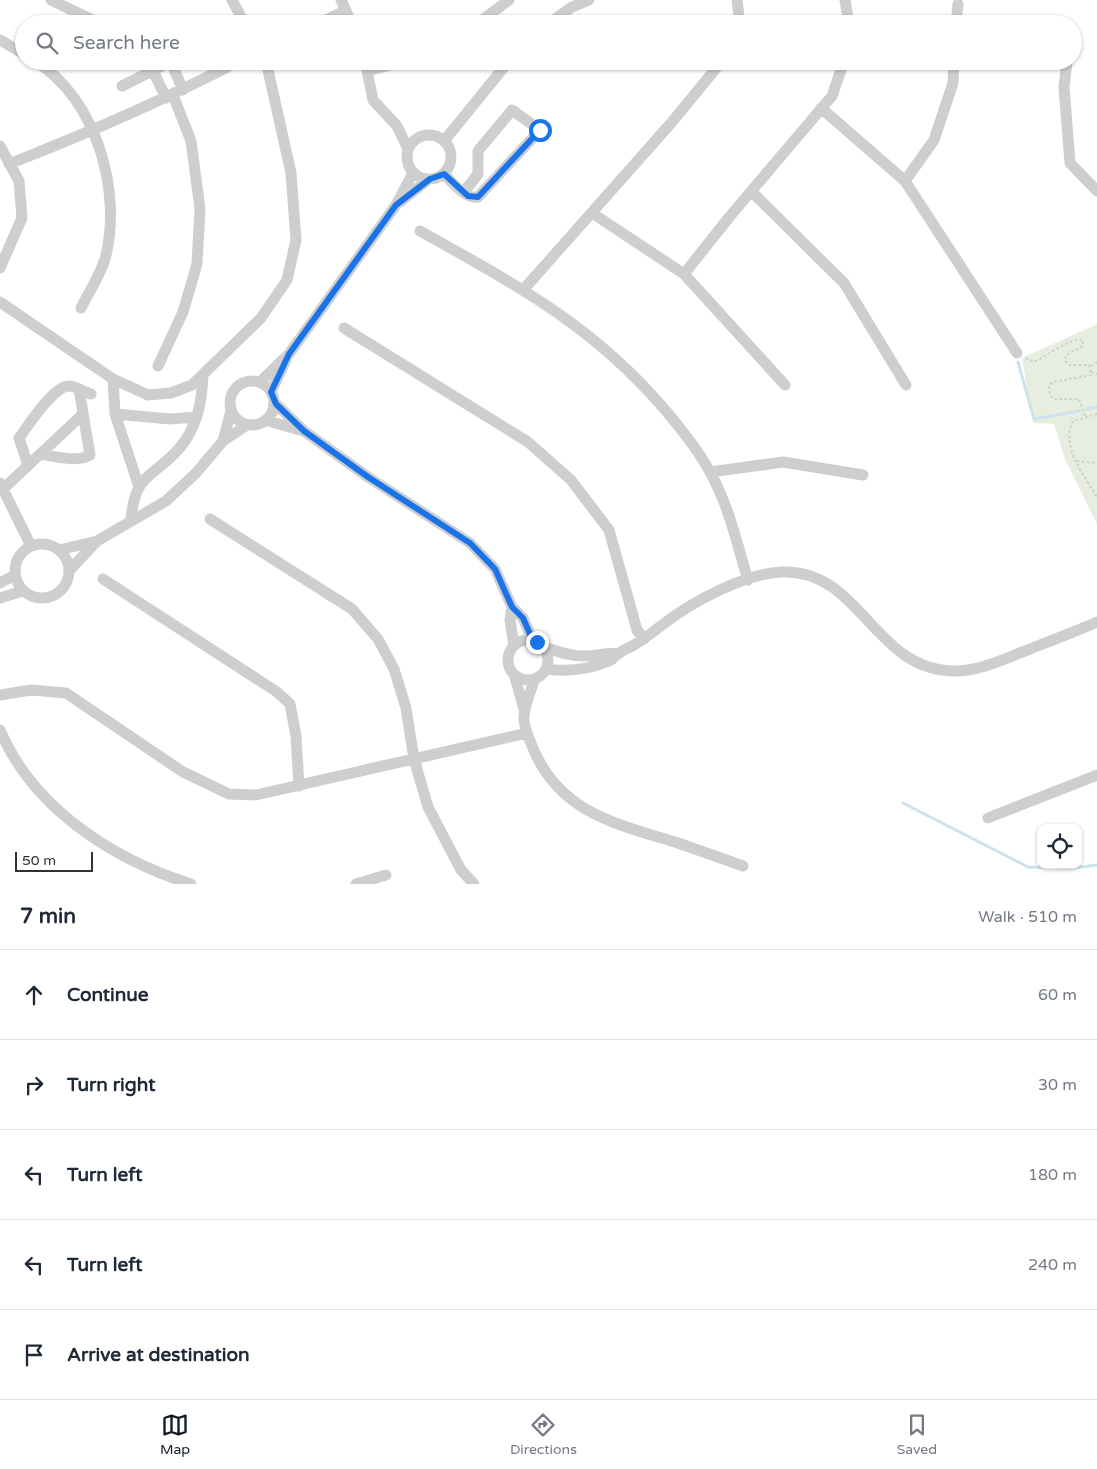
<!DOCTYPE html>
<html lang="en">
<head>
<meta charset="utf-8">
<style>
  body { margin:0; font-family:"Varela Round",sans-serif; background:#f6f6f7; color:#1f2937 }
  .controls { position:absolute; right:15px; bottom:15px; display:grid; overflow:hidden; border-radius:10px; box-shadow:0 1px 4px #0004 }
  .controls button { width:45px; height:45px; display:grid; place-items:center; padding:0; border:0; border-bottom:1px solid #e0e1e3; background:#fff; color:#1f2937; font:25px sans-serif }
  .scale { position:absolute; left:15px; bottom:12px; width:78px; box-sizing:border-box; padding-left:5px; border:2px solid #313131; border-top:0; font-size:14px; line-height:18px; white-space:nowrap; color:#313131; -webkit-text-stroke:4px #fff; paint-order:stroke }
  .stop { position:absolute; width:15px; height:15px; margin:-11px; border:4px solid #1a73e8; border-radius:50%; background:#fff }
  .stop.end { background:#1a73e8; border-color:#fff; box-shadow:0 1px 5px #0008 }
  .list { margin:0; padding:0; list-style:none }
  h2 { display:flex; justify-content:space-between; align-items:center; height:65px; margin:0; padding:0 20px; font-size:21px }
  h2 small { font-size:16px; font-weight:400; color:#747a83 }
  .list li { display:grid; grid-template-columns:32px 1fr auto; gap:15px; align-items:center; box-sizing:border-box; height:90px; padding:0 20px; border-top:1px solid #e0e1e3 }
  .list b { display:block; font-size:19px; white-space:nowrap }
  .list em { font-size:16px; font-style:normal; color:#747a83 }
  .icon { flex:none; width:28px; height:28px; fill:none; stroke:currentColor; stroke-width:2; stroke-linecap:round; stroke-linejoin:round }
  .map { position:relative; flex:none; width:1097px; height:884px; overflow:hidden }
  .search { position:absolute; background:#fff; box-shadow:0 1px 4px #0004; left:15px; right:15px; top:15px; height:55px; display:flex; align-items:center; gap:12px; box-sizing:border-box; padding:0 18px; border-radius:28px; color:#747a83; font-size:19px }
  .sheet { height:515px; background:#fff }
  nav { display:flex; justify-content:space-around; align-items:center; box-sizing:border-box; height:70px; border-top:1px solid #e0e1e3; background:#fff; font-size:14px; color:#747a83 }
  nav a { display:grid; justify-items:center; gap:2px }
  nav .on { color:#111827 }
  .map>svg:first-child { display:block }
  .green { fill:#e8eedf }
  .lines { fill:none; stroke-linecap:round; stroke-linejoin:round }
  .stream { stroke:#cce2ed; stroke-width:3 }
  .path { stroke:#cecece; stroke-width:2; stroke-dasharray:2.5 2.5; stroke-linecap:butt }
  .minor { stroke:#cecece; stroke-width:11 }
  .route { stroke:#1a73e8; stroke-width:6 }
</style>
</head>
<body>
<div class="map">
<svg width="1097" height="884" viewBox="0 0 1097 884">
  <rect width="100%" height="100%" fill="#fff"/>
  <path class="green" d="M1097,324V524L1065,459L1054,424L1033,423L1022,358Z"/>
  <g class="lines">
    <path class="stream" d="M1018,362L1034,419L1079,411
      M1087,409L1097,407
      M903,803L1028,867L1073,868L1097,865"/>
    <path class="path" d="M1026,358L1033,362C1046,357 1070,337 1083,340V346L1066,355L1065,361L1070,365H1089L1091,375L1053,382L1049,386L1050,396L1055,399H1079L1085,416
      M1091,366L1097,362
      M1091,372L1097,374
      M1097,414L1073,421C1060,446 1085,477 1097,497
      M1077,461L1097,463"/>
    <path class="minor" d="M51,0L101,24
      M232,0L245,24
      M341,0L352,24
      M737,0L740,24
      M845,0L849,24
      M317,24L345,11
      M477,24L509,0
      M548,24L572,7L589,0
      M956,24L958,4
      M0,40L24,54
      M35,61C96,98 123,192 105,259C100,275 89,292 81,308
      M365,61L373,100L397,126L408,149
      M1067,61L1064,87L1070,163L1097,191
      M171,62L183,90
      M153,71L166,98
      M367,71L405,61
      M122,86L172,61
      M821,108L905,181L1017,353
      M407 157a22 22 0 1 1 44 0a22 22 0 1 1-44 0Z
      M444,141L509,61
      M0,146L19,181L22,218L0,268
      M9,164C88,133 164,100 239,61
      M444,174C452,182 465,199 478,197L540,130L512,110L478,151V174L464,192
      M905,181L934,140L953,83L954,61
      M751,191L844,283L906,385
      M400,202L429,179
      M592,213L684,274L785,385
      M420,231C515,284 594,326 666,411C682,430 699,451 710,472C729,506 737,544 748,580
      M684,274L731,215L832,96L844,61
      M524,289L672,122L722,61
      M0,302L113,379L148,395L171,393L192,385L261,318L287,280L296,240L291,173L266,61
      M344,328L528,442L571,480L609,530L637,630L644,639
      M158,366L183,312L197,264L200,209L191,141L173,95
      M113,379L115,414L139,487
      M230 403a22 22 0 1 1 44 0a22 22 0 1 1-44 0Z
      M260,382L289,354L396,205L413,173
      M271,392L286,360
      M276,404L304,431L368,477L470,543L495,569L512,607L523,618L533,641
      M115,414L170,419L196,417
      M265,420L300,430
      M223,441L231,411
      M40,454C54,456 78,463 90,455L79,389
      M28,465L19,438C28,426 53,386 69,386C76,386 84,392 91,394
      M710,472L783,462L863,475
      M0,483L31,546
      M3,489L83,414
      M210,519L352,609L378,639L394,669L406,708L414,759L428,807L461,870L474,884
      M131,521C134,468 160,477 185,441C199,420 202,398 203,374
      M15 571a27 27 0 1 1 54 0a27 27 0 1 1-54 0Z
      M59,550L97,541
      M69,571L97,541L166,501L196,473L223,441L247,425
      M103,579L277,692L290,704L296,736L299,786
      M0,583L15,575
      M0,598L23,591
      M512,607L510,620L514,646
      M508 660a20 20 0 1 1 40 0a20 20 0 1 1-40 0Z
      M544,647C557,651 572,657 586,656C598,656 606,652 618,654
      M546,669C567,672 590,669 609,661C613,660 614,656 618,654C622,650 629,648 634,645C644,639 653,632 662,625C692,602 743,574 781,572C861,568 873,671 955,671C981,671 1006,658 1030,649C1052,640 1075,632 1097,622
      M514,674L524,709
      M534,680C531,693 523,706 524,720C525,730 529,739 533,748C559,812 616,824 675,842C698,850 721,858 743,866
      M0,695L31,690L66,693L183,772L229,794L256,795L527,733
      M0,730C33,808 112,859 191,884
      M988,818L1097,775
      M356,884L386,875"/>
  </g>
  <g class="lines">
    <path class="route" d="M537,642L533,641L523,618L512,607L495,569L470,543L368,477L304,431L276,404L271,392L289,354L396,205L430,179L444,174L468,196L478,197L540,130"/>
  </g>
</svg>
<div class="controls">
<button><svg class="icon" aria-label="locate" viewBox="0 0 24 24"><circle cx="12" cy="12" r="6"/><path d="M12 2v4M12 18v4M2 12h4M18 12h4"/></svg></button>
</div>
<div class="scale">50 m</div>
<div class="stop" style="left:540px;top:130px"></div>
<div class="stop end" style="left:537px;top:642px"></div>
<div class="search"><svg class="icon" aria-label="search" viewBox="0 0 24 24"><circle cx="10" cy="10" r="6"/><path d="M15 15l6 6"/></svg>Search here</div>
</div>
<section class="sheet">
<h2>7 min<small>Walk · 510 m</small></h2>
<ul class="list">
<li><svg class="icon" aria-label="ahead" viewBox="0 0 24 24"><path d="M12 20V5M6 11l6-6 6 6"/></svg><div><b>Continue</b></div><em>60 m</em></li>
<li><svg class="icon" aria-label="right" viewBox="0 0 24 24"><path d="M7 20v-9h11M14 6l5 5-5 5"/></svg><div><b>Turn right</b></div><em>30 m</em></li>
<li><svg class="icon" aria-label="left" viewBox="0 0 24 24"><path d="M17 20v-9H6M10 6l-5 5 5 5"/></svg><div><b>Turn left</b></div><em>180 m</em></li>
<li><svg class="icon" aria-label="left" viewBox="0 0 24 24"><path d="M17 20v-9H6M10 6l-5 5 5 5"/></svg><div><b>Turn left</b></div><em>240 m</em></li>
<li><svg class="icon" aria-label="arrive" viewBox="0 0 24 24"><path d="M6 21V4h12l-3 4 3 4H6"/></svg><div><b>Arrive at destination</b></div></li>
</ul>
</section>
<nav>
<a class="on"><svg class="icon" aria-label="map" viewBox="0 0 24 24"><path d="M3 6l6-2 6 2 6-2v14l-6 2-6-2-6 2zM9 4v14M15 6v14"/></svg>Map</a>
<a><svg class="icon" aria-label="directions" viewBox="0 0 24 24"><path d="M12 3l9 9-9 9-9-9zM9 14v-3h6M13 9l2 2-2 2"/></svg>Directions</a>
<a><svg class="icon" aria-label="saved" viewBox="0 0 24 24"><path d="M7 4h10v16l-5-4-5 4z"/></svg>Saved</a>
</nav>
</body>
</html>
